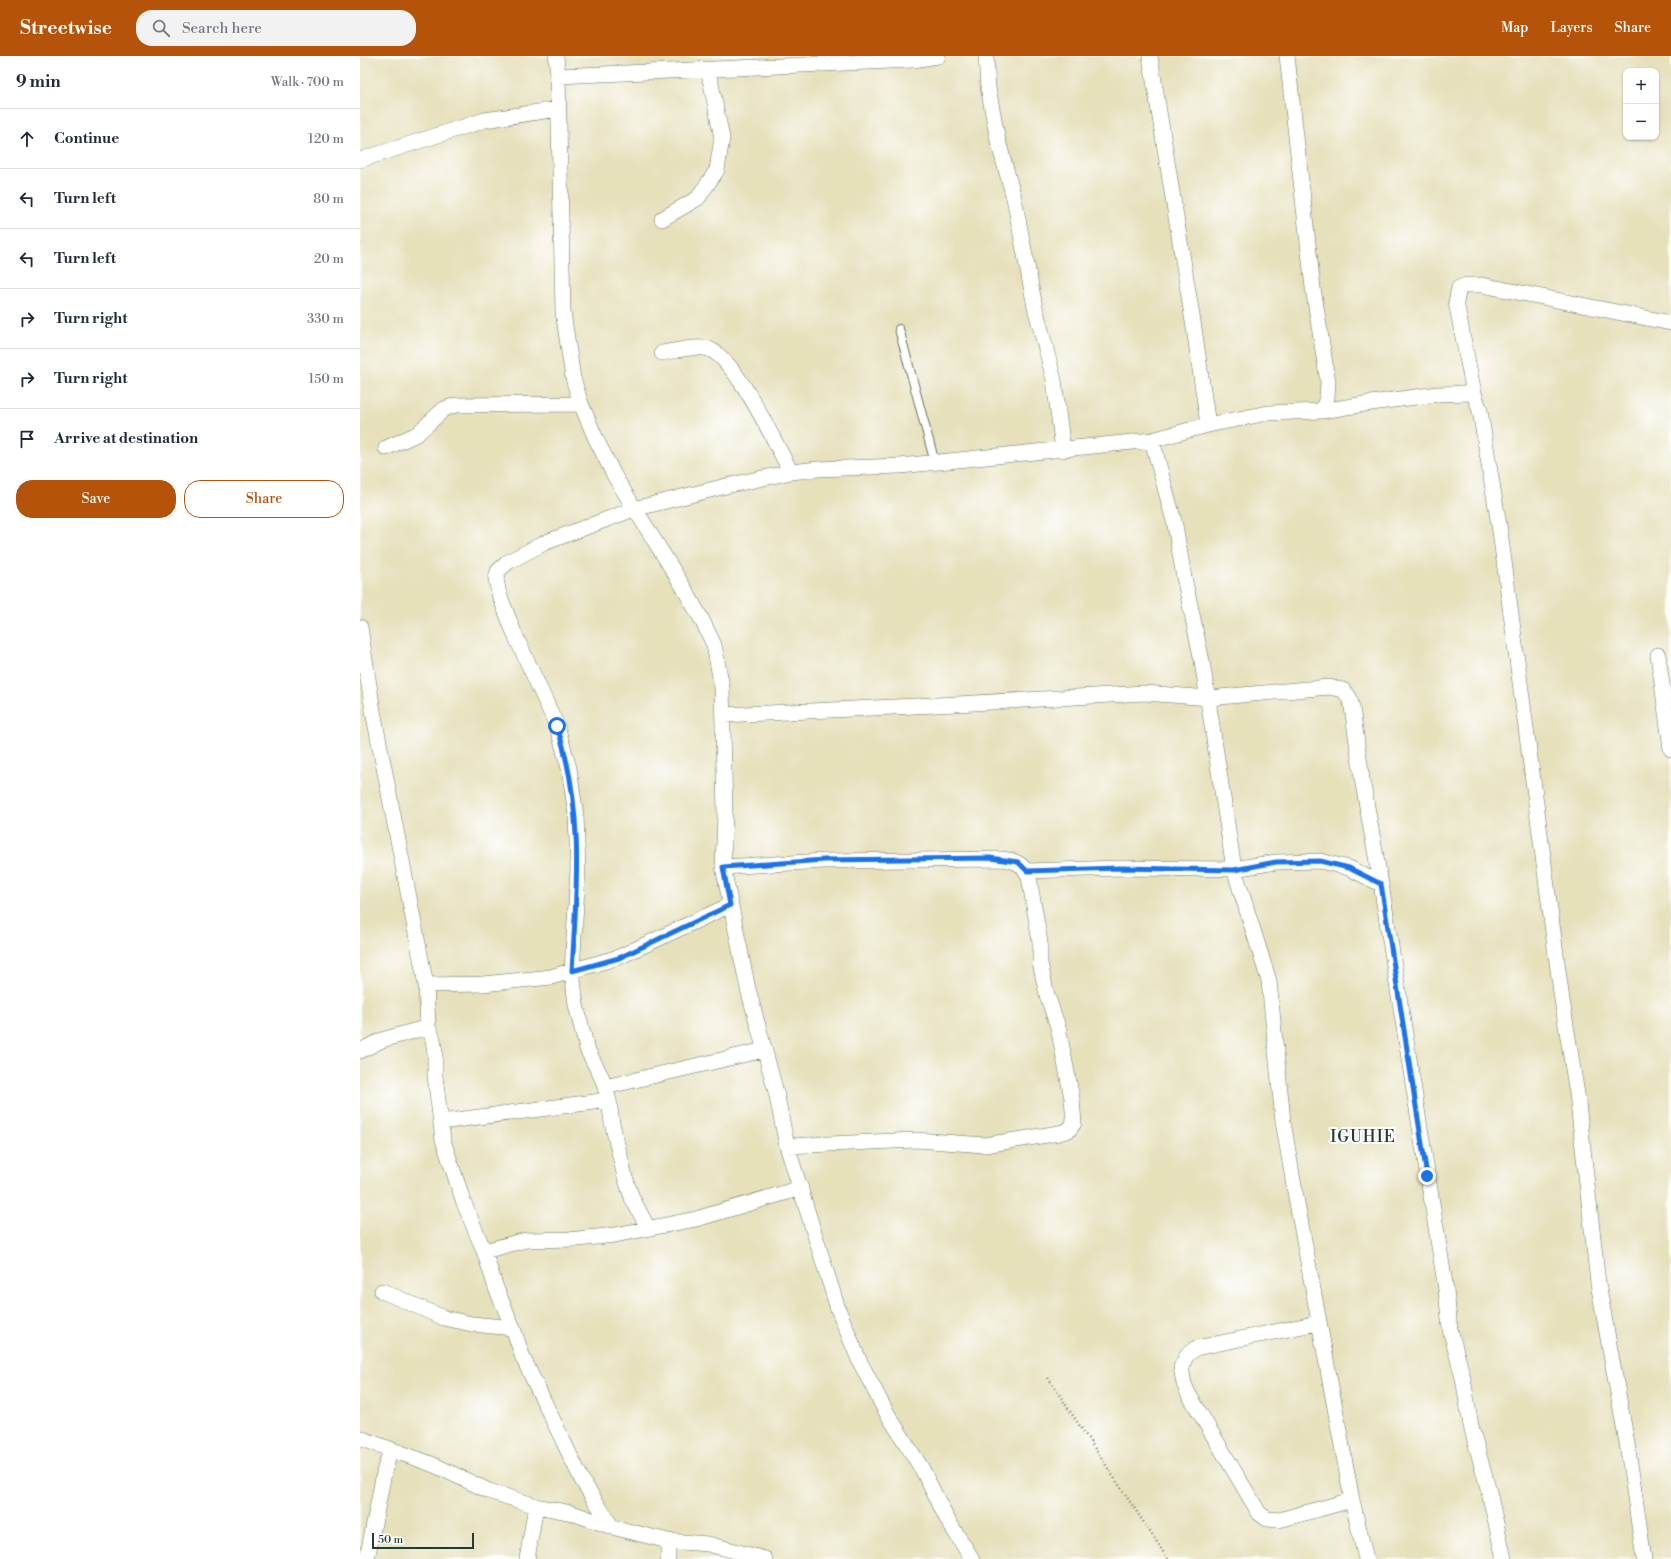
<!DOCTYPE html>
<html lang="en">
<head>
<meta charset="utf-8">
<style>
  body { margin:0; font-family:"Libre Bodoni",serif; background:#f2f2f3; color:#1f2937 }
  .controls { position:absolute; right:12px; top:12px; display:grid; overflow:hidden; border-radius:8px; box-shadow:0 1px 3px #0004 }
  .controls button { width:36px; height:36px; display:grid; place-items:center; padding:0; border:0; border-bottom:1px solid #e0e1e3; background:#fff; color:#1f2937; font:20px sans-serif }
  .scale { position:absolute; left:12px; bottom:10px; width:102px; box-sizing:border-box; padding-left:4px; border:2px solid #1f3d34; border-top:0; font-size:11px; line-height:14px; white-space:nowrap; color:#1f3d34; -webkit-text-stroke:3px #fff; paint-order:stroke }
  .stop { position:absolute; width:12px; height:12px; margin:-9px; border:3px solid #1a73e8; border-radius:50%; background:#fff }
  .stop.end { background:#1a73e8; border-color:#fff; box-shadow:0 1px 4px #0008 }
  .list { margin:0; padding:0; list-style:none }
  h2 { display:flex; justify-content:space-between; align-items:center; height:52px; margin:0; padding:0 16px; font-size:17px }
  h2 small { font-size:13px; font-weight:400; color:#747a83 }
  .list li { display:grid; grid-template-columns:26px 1fr auto; gap:12px; align-items:center; box-sizing:border-box; height:60px; padding:0 16px; border-top:1px solid #e0e1e3 }
  .list b { display:block; font-size:15px; white-space:nowrap }
  .list em { font-size:13px; font-style:normal; color:#747a83 }
  .actions { display:flex; gap:8px; padding:12px 16px }
  .actions a { flex:1; padding:9px 0; border:1px solid #b45309; border-radius:16px; text-align:center; font-size:14px; color:#b45309 }
  .actions .main { background:#b45309; color:#fff }
  .icon { flex:none; width:22px; height:22px; fill:none; stroke:currentColor; stroke-width:2; stroke-linecap:round; stroke-linejoin:round }
  .map { position:relative; flex:none; width:1311px; height:1503px; overflow:hidden }
  header { display:flex; align-items:center; gap:24px; box-sizing:border-box; height:56px; padding:0 20px; background:#b45309; color:#fff }
  header strong { font-size:19px }
  nav { display:flex; gap:22px; margin-inline-start:auto; font-size:14px }
  .search { width:280px; height:36px; background:#f2f2f3; display:flex; align-items:center; gap:10px; box-sizing:border-box; padding:0 14px; border-radius:16px; color:#747a83; font-size:15px }
  main { display:flex }
  aside { flex:1; background:#fff }
  .map>svg:first-child { display:block }
  .lines { fill:none; stroke-linecap:round; stroke-linejoin:round }
  .service-casing { stroke:#657663; stroke-width:10 }
  .minor-casing { stroke:#657663; stroke-width:16 }
  .path { stroke:#657663; stroke-width:2.5; stroke-dasharray:1 3; stroke-linecap:butt }
  .service { stroke:#fff; stroke-width:8 }
  .minor { stroke:#fff; stroke-width:15 }
  .route { stroke:#1a73e8; stroke-width:5 }
  .labels { text-anchor:middle; dominant-baseline:central; stroke-width:4; stroke-linejoin:round; paint-order:stroke }
  .quarter-label { font-size:16px; letter-spacing:1px; fill:#1f3d34; stroke:#fff }
</style>
</head>
<body>
<header>
<strong>Streetwise</strong>
<div class="search"><svg class="icon" aria-label="search" viewBox="0 0 24 24"><circle cx="10" cy="10" r="6"/><path d="M15 15l6 6"/></svg>Search here</div>
<nav><a>Map</a><a>Layers</a><a>Share</a></nav>
</header>
<main>
<aside>
<h2>9 min<small>Walk · 700 m</small></h2>
<ul class="list">
<li><svg class="icon" aria-label="ahead" viewBox="0 0 24 24"><path d="M12 20V5M6 11l6-6 6 6"/></svg><div><b>Continue</b></div><em>120 m</em></li>
<li><svg class="icon" aria-label="left" viewBox="0 0 24 24"><path d="M17 20v-9H6M10 6l-5 5 5 5"/></svg><div><b>Turn left</b></div><em>80 m</em></li>
<li><svg class="icon" aria-label="left" viewBox="0 0 24 24"><path d="M17 20v-9H6M10 6l-5 5 5 5"/></svg><div><b>Turn left</b></div><em>20 m</em></li>
<li><svg class="icon" aria-label="right" viewBox="0 0 24 24"><path d="M7 20v-9h11M14 6l5 5-5 5"/></svg><div><b>Turn right</b></div><em>330 m</em></li>
<li><svg class="icon" aria-label="right" viewBox="0 0 24 24"><path d="M7 20v-9h11M14 6l5 5-5 5"/></svg><div><b>Turn right</b></div><em>150 m</em></li>
<li><svg class="icon" aria-label="arrive" viewBox="0 0 24 24"><path d="M6 21V4h12l-3 4 3 4H6"/></svg><div><b>Arrive at destination</b></div></li>
</ul>
<div class="actions"><a class="main">Save</a><a>Share</a></div>
</aside>
<div class="map">
<svg width="1311" height="1503" viewBox="0 0 1311 1503">
  <rect width="100%" height="100%" fill="#fff"/>
  <filter id="ink" filterUnits="userSpaceOnUse"><feTurbulence type="fractalNoise" baseFrequency=".025" numOctaves="2"/><feDisplacementMap in="SourceGraphic" scale="8" xChannelSelector="R" yChannelSelector="G"/><feConvolveMatrix kernelMatrix="1 2 1 2 8 2 1 2 1" color-interpolation-filters="sRGB"/></filter>
  <filter id="wash" filterUnits="userSpaceOnUse"><feTurbulence type="fractalNoise" baseFrequency=".012" numOctaves="4" result="noise"/><feDisplacementMap in="SourceGraphic" scale="16" xChannelSelector="R" yChannelSelector="G"/><feGaussianBlur stdDeviation="0.9" result="paint"/><feColorMatrix in="noise" values="0 0 0 0 0 0 0 0 0 0 0 0 0 0 0 0 0 1.4 0 .05"/><feComposite in="paint" operator="in"/></filter>
  <g filter="url(#wash)">
    <rect width="100%" height="100%" fill="#e6e0bb"/>
  </g>
  <g filter="url(#ink)">
    <g class="lines">
      <defs>
        <path id="service" d="M539,273L575,407"/>
        <path id="minor" d="M196,0L198,20L203,256L213,322L221,348L236,383L255,421L324,532L343,566L354,589L362,631L365,758L363,811L388,933L416,1036L427,1090L478,1253L499,1304L525,1354L562,1413L587,1463L612,1503
          M626,0L628,31L638,85L654,142L675,251L694,324L703,394
          M790,0L834,272L848,369
          M927,0L953,232L968,326L967,342L962,355
          M198,20L553,4L578,0
          M0,104L125,64L198,53
          M302,163L338,142L357,114L362,82L348,13
          M302,297C313,295 334,290 345,292C374,296 416,390 431,416
          M1114,337L1096,246L1099,232L1106,229H1122L1311,267
          M792,384L815,469L824,521L842,605L874,813L909,925L923,1065L935,1136L992,1444L1006,1503
          M26,392L57,378L84,353L96,349L221,348
          M0,571L13,655L66,929
          M1298,599L1311,693
          M363,659L597,648L785,637L849,642L969,631L983,634L989,641L992,651L1002,723L1021,828L1086,1234L1090,1273L1103,1322L1111,1370L1129,1436L1144,1503
          M363,811L464,805L641,803C655,804 664,808 669,821L680,886V907L687,939L698,971L712,1042L714,1067L709,1074L699,1077L625,1089L556,1084L427,1090
          M667,815L759,812L874,813L916,806L960,805L989,812L1021,828
          M68,971L73,983L75,998V1020L83,1084L104,1147L124,1195L136,1232L153,1272L163,1302L222,1424L252,1471L308,1485L348,1488L405,1503
          M0,995L22,984L68,971L66,929L123,928L191,921L259,901L370,849
          M245,1031L404,994
          M81,1066L249,1044
          M288,1172L272,1142L265,1121L252,1067L249,1044L242,1022L227,993L216,949L212,915L218,814L216,759L209,712L197,670L155,579L139,538L136,523L138,515L148,506L184,487L274,453L366,430L431,416L458,413L540,410L792,384L848,369L908,357L962,355L1011,347L1078,338L1114,337L1120,355L1140,475L1202,944L1217,1038L1238,1227L1267,1387L1284,1503
          M124,1195L166,1184L218,1183L255,1179L336,1163L441,1132
          M22,1235L84,1262L112,1268L153,1272
          M958,1267L836,1292L827,1299L821,1311L824,1328L828,1337L899,1457L907,1463L919,1464L992,1444
          M0,1382L74,1409L129,1435L176,1450L212,1457L252,1471
          M7,1503L25,1412L31,1395
          M167,1503L176,1450
          M308,1503V1485"/>
      </defs>
      <use href="#service" class="service-casing"/>
      <use href="#minor" class="minor-casing"/>
      <path class="path" d="M688,1322L808,1503"/>
      <use href="#service" class="service"/>
      <use href="#minor" class="minor"/>
    </g>
  </g>
  <g class="lines" filter="url(#ink)">
    <path class="route" d="M197,670C224,752 217,831 212,915L259,902L370,849L363,811L464,804L630,802L658,806L667,815L759,812L874,814L916,806L960,805L989,812L1021,828L1067,1120"/>
  </g>
  <g class="labels">
    <g class="quarter-label">
      <text x="1003" y="1081">IGUHIE</text>
    </g>
  </g>
</svg>
<div class="controls">
<button>+</button>
<button>−</button>
</div>
<div class="scale">50 m</div>
<div class="stop" style="left:197px;top:670px"></div>
<div class="stop end" style="left:1067px;top:1120px"></div>
</div>
</main>
</body>
</html>
